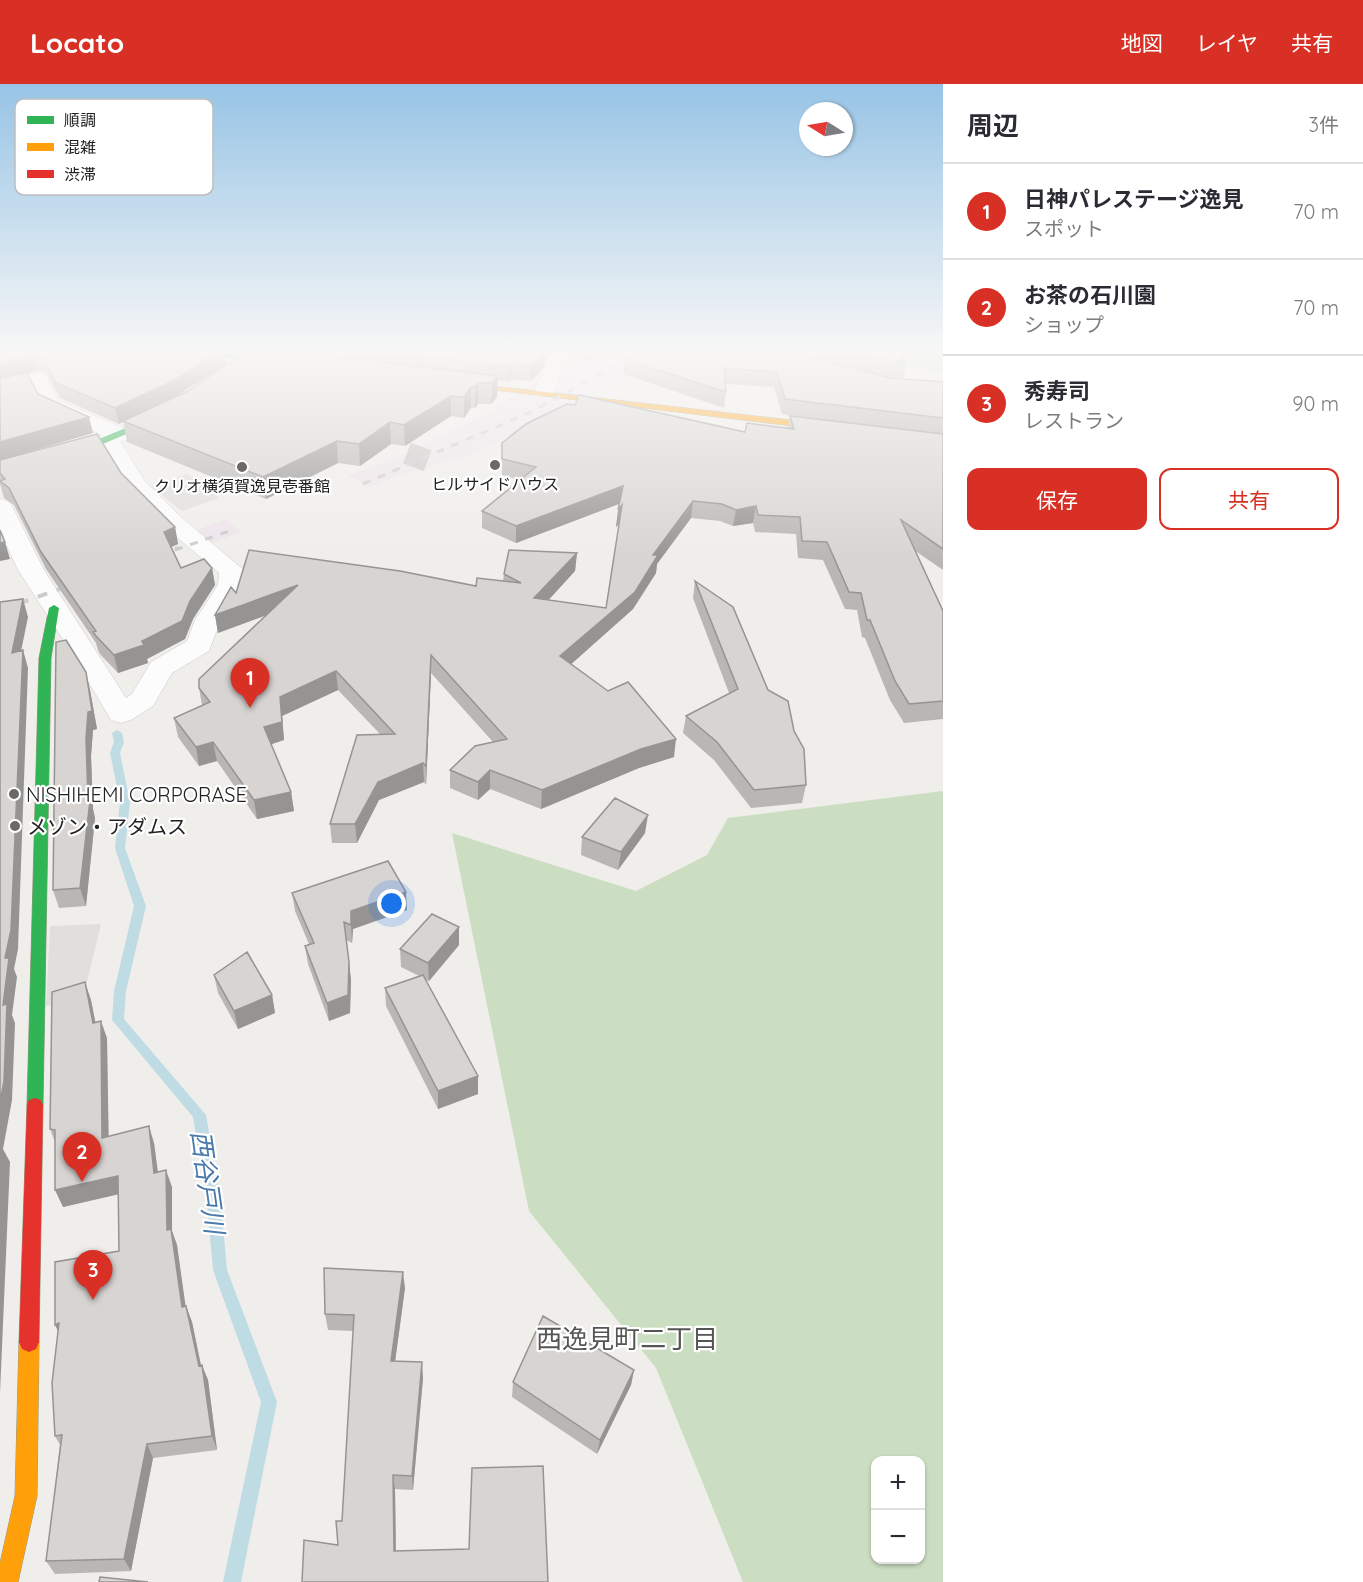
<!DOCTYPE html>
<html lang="ja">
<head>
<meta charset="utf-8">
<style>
  body { margin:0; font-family:Quicksand,"Noto Sans JP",sans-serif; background:#f2f2f3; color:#2b2b33 }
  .controls { position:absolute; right:18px; bottom:18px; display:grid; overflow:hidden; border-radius:12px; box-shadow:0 2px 4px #0004 }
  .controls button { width:54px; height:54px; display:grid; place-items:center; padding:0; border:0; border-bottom:2px solid #e1e1e2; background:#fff; color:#2b2b33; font:30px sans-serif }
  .compass { position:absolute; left:799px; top:18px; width:54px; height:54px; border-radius:50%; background:#fff; box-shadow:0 2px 4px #0004; rotate:281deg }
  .you { position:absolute; left:392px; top:820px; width:21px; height:21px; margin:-15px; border:4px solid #fff; border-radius:50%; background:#1a73e8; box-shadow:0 0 0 9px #1a73e833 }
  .badge { display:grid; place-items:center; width:39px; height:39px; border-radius:50%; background:#d93025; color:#fff; font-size:20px; font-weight:700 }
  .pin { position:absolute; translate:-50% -50px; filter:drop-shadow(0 2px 3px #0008) }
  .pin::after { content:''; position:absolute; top:32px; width:21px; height:18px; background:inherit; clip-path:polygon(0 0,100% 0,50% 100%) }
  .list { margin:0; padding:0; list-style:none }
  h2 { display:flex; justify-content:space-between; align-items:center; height:78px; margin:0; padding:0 24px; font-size:26px }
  h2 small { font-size:20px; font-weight:400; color:#7c7c81 }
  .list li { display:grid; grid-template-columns:39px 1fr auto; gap:18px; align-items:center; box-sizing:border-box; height:96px; padding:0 24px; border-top:2px solid #e1e1e2 }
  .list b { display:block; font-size:22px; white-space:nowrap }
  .list p { margin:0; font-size:20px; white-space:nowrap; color:#7c7c81 }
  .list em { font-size:20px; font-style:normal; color:#7c7c81 }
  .actions { display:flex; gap:12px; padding:18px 24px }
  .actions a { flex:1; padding:14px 0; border:2px solid #d93025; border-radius:12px; text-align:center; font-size:21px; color:#d93025 }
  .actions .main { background:#d93025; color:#fff }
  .map { position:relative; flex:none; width:943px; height:1498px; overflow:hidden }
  header { display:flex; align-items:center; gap:36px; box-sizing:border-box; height:84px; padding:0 30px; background:#d93025; color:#fff }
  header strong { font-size:28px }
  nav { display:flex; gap:33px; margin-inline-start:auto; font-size:21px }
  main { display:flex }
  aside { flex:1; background:#fff }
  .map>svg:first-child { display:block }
  .industrial { fill:#ede4e9 }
  .forest { fill:#cbdec1; fill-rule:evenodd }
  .parking { fill:#e0dfde }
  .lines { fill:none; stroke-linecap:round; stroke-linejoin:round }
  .stream { fill:#bfdbe3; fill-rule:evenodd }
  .street-tunnel { stroke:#c7c5c3; stroke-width:22; stroke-dasharray:22 10; stroke-linecap:butt }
  .street-casing { stroke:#c9c8c7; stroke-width:1 }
  .fast-casing { stroke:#999a82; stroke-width:1 }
  .slow-casing { stroke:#999a82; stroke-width:1 }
  .jam-casing { stroke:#999a82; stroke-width:1 }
  .street { fill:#fdfcfc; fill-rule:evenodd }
  .fast { fill:#30b455; fill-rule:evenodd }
  .slow { fill:#ff9f0a; fill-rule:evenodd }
  .jam { fill:#e5322d; fill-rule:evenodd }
  .rail-far1 { stroke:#ccc; stroke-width:3; stroke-dasharray:8 8; stroke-linecap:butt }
  .rail { stroke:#ccc; stroke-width:4; stroke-dasharray:10 10; stroke-linecap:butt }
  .wall { fill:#b9b6b5 }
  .shaded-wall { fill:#969493 }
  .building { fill:#d7d4d2; stroke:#969493; stroke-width:1.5 }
  .poi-dot { fill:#6a6968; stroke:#fff; stroke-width:2 }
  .labels { text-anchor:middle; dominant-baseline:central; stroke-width:4.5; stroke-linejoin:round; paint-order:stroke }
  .far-poi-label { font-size:16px; fill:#222; stroke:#fff }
  .poi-label { font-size:20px; fill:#222; stroke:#fff; text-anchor:start }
  .near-water-label { font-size:26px; font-style:italic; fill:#4a7aab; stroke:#fff }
  .near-neighbourhood-label { font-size:26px; fill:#555; stroke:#fff }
  .key { fill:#fff; stroke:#bdbdbd; stroke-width:1.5 }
  .key-label { font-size:16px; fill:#222 }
</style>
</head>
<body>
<header>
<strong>Locato</strong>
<nav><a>地図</a><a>レイヤ</a><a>共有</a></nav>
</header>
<main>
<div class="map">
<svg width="943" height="1498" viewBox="0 0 943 1498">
  <rect width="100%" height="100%" fill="#f0eeeb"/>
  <path class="industrial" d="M585,268H671L569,325L469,372L405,389L370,403L348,392L407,369L499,324L494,322L573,277L570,276Z
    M226,435L241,448L211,459L197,446Z"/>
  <path class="forest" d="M860,268H943V288L895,281Z
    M943,707V1498H743L656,1284L529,1127L452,749L636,807L707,771L728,734ZM876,1376H920V1476H876Z"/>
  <path class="parking" d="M187,390L219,414L182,427L150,402Z
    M101,840L83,914L46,922L50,842Z"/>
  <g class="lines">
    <path class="stream" d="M117,646L122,649L124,658L120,669L130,718L125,764L146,822L126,907L124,935L206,1031L221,1119L227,1186L277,1318L241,1498H223L261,1318L213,1186L207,1119L193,1033L112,936L114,907L134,822L115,764L120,718L110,669L114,658L112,649Z"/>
    <path class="street-tunnel" d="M407,369L436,380"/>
    <defs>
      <path id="street" d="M552,268H570L554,308L551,312H537L534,308Z
        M38,289L45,291L58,316L128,346L131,351L128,356L120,357L144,396L181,433L245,487L244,501L221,536L209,567L172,589L153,622L131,636L121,639L111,636L66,560L18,486L0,447V415L8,417L12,422L44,486L126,614L132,610L151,578L187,557L195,536L218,501L219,489L165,443L126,404L97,356L102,351L43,324L32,302L0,309V297Z"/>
      <path id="fast" d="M191,268H215L283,277L287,279L283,281Z
        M166,327L169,328V332L98,362L0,388V382L92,358Z
        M54,521L59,524L51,574L43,1021L41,1026L35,1028L29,1026L27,1021L39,574L49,524Z"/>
      <path id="slow" d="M450,297L834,341L838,344L834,347L453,301L449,299Z
        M29,1248L36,1251L39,1258L37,1412L18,1498H0V1479L15,1412L19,1258L22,1251Z"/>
      <path id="jam" d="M35,1014L41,1016L43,1021L39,1258L36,1265L29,1268L22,1265L19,1258L27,1021L29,1016Z"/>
    </defs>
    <use href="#street" class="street-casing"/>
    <use href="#fast" class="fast-casing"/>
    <use href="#slow" class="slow-casing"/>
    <use href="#jam" class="jam-casing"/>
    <use href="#street" class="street"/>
    <use href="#fast" class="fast"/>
    <use href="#slow" class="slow"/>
    <use href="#jam" class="jam"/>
    <path class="rail-far1" d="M363,400L531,328L641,268
      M175,466L235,445"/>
    <path class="rail" d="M156,472L179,464
      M0,526L77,499"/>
  </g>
  <path class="wall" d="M0,268L227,280L176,312L188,307L245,268H551L540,288L531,297L510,296L509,298L497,296V313L491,320H478L475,324H471L464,334L451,332L405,362L391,360L360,382L338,379L266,415L127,358L123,337L119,340L60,314L46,289L38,287L16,291L38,310L93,349L0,376Z
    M570,268H601L585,277L571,272Z
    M795,268H898L906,270L905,278L907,279L903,294L888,293Z
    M625,275L943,298V486L914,466L943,527V635L904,639L890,616L865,554L862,553L857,526L845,525L823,476L798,474L796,450L755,448L753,439L733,442L720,437L691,434L657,480L656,489L633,525L571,580L674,673L639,684L541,725L490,705L478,716L450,704V686L493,658L431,589L426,701L424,698L379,716L357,759H332L330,740L380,650L338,606L282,632L284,656L271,660L291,708L294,727L257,735L217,677L199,682L178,653L174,634L202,621L199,604L266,531L218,549L215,531L236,509L476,502L503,497L504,490L577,469L575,487L548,516L606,524L620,439L616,443L619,420L516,459L482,444V427L520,396L502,391V359L745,348L788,344L790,332L819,335L782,330L774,303L726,300V308L724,324L623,290Z
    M0,376L121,389L175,443L178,460L171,463L181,484H212L215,501L193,535L185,555L147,575L148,579L118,589L100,570L98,566L96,559L46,485L14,421L4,414L0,400Z
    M695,497L806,701L802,719L751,724L714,676L683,649L686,632L729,609L693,514Z
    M90,606L97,645L93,646L91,672L93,725L95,734L86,822L59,824L53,806Z
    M645,749L618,786L581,771L582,753Z
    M292,809L407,826L353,845L352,859L346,856L351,896L350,929L329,937L308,880L305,862L309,860L295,827Z
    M459,861L429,897L426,896L478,1010L438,1025L386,922L385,904L419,892L401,883L400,865Z
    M214,891L272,911L275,929L238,945L218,909Z
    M91,916L95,938L107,954L108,1053L154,1059L158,1088L172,1103V1147L177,1161L185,1222H186L192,1238L201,1281L208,1296L217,1366L153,1374L131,1487L55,1490L46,1477L60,1361L55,1352L58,1247L55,1241L119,1167L118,1110L63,1123L55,1058L50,1045Z
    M405,1204L395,1277L423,1294L413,1406L395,1405L396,1467L548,1498L338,1461L342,1437L354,1247L328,1246L325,1230Z
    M634,1286L631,1301L597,1370L512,1313L513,1298Z"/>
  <path class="shaded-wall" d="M219,268H225L227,280L176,312L119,340L115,324Z
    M544,268H551L540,288L531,297V282Z
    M586,268H601L585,277Z
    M906,270L904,279L899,277Z
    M34,272L38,287L0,295V279Z
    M511,280L510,296L509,298V283Z
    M498,292L497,313L491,320L492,299Z
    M478,299V320L475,324V303Z
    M471,303V324L464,334V313Z
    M451,312V332L405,362L404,341Z
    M89,333L93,349L0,376V358Z
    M390,338L391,360L360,382L359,360Z
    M337,357L338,379L266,415L263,393Z
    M623,402L621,419L516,459V442Z
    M693,417L691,434L657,480L656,489L633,525L559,591L560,572L635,508L653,471Z
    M622,421L621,438L616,443L618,426Z
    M756,422L753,439L733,442L736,426Z
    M175,443L178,460L167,465L164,448Z
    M5,458L10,475L0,477V459Z
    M577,469L575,487L534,532V514Z
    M212,484L215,501L193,535L185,555L147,575L148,579L118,589L114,571L142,557L190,517Z
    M298,501L300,519L218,549L215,531Z
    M23,515L28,533L17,587L12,569Z
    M23,566L28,584L18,865L14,885L17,893L12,931L15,939L12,1016L3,1065L10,1078L0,1309V1018L3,921Z
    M431,571V589L426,701V682Z
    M336,587L338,606L282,632L284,656L266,662L264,643L280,613Z
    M86,588L90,606L97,645L93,646L91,672L93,725L95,734L86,822L80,804L88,716L86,655L88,628Z
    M676,655L674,673L639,684L541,725L542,706L641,665Z
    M213,658L217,677L199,682L196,663Z
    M423,679L424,698L379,716L357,759L355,740L378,698Z
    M490,686V705L478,716V698Z
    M291,708L294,727L257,735L254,716Z
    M648,731L645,749L618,786L621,768Z
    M406,808L407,826L353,845L352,859L351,841V827Z
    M459,843V861L429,897L428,879Z
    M349,878L351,896L350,929L329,937L327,919Z
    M85,898L91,916L99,956L93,939Z
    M272,911L275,929L238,945L234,927Z
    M101,937L107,954L109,1071L102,1054Z
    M478,992V1010L438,1025V1007Z
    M149,1042L154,1059L160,1106L154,1089Z
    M166,1086L172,1103V1147L177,1161L188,1239L182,1223L167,1146Z
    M118,1092L124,1109L63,1123L55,1106Z
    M403,1188L405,1204L393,1293L391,1277Z
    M186,1222L192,1238L204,1297L199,1282Z
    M59,1239L63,1256L55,1241Z
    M422,1278L423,1294L413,1406L412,1392Z
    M202,1281L208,1296L217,1366L212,1352Z
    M634,1286L631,1301L597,1370L600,1356Z
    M147,1360L153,1374L131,1487L124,1475Z
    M393,1391L395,1405L396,1479L394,1467Z"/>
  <path class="building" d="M0,268H219L173,297L115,324L56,299L42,274L34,272L0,279Z
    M245,268H294L498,292L492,299H478L475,303H471L464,313L451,312L404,341L390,338L359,360L337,357L263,393L123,337L188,307Z
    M386,268H544L541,273L531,282L511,280L509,283Z
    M628,268H791L891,294L943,298V334L785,315L777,288L724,284L726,308L625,275Z
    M855,268H898L906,270L899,277L907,279L892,278Z
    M27,289L38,310L89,333L0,358V294Z
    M579,311L745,348L747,339L794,345L790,332L943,350V465L901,436L943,527V617L909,620L895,597L870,536H867L861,509L849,508L827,458L802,457L800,433L758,431L756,422L736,426L722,420L693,417L653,471H658L635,508L560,572L608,607L628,598L676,655L641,665L542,706L490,686L478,698L450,686L475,662L507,655L431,571L426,682L423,679L378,698L355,740H330L357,651L395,650L336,587L280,613L282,638L264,643L291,708L254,716L213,658L196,663L174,634L210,618L199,604V595L298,501L215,531L231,503L236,509L249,466L400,487L476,502L477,494L521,499L504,490L509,466L577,469L534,514L606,524L622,421L618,426L623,402L516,442L482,427L536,383L502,375V359L526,340L567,320L575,321Z
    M97,350L121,389L175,443L164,448L181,484L204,475L212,484L190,517L182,537L142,557L144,561L114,571L96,552L93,548L96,547L41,468L9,404L0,397L5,395L0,389V376Z
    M0,446L5,458L0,459Z
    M695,497L733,523L768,606L788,617L794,647L804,665L806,701L754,706L717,658L686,632L738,605Z
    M23,515L12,569L23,566L11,846L5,874H9L3,921L7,920L4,997L0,1018V518Z
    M66,556L86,588L92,627L88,628L86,655L88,716H90L80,804L53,806L56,558Z
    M615,714L648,731L621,768L582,753Z
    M388,777L406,808L351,827V841L344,838L349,878L348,911L327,919L305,862L314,859L292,809Z
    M432,830L459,843L428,879L400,865Z
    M247,868L272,911L234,927L214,891Z
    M423,891L478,992L438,1007L385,904Z
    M85,898L93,939L101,937L102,1054L149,1042L154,1089L166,1086L167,1146L171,1145L182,1223L186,1222L199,1282L202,1281L212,1352L147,1360L124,1475L46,1477L62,1351L55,1352L52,1299L59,1239L55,1241V1178L119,1167L118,1092L55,1106V1046L50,1045L52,908Z
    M0,1060H1L0,1082Z
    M324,1184L403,1188L391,1277L422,1278L412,1392L393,1391L394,1467L469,1465L472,1384L543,1382L548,1498H302L304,1456L338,1461L336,1437H342L354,1231L325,1230Z
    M543,1232L634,1286L600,1356L513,1298Z
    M100,1493L148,1498H99Z"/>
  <linearGradient id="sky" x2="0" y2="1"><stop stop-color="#97c4e6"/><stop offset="0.56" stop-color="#f8f7f6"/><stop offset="1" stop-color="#f8f7f6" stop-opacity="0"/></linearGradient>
  <rect width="943" height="478" fill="url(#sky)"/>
  <g class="poi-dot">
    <circle cx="495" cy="381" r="6"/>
    <circle cx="242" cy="383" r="6"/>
    <circle cx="14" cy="710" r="6"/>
    <circle cx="15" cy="742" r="6"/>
  </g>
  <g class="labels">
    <g class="far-poi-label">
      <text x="495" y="400">ヒルサイドハウス</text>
      <text x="242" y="402">クリオ横須賀逸見壱番館</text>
    </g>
    <g class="poi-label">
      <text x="26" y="710">NISHIHEMI CORPORASE</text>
      <text x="27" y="742">メゾン・アダムス</text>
    </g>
    <g class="near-water-label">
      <text transform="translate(208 1098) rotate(82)">西谷戸川</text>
    </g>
    <g class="near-neighbourhood-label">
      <text x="627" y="1254">西逸見町二丁目</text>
    </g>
  </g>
  <rect x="15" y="15" width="198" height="96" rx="9" class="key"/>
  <rect x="27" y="32" width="27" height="8" fill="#30b455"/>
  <rect x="27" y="59" width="27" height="8" fill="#ff9f0a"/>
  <rect x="27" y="86" width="27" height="8" fill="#e5322d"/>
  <g class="key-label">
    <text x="64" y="42">順調</text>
    <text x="64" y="69">混雑</text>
    <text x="64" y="96">渋滞</text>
  </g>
</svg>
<div class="controls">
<button>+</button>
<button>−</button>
</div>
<svg class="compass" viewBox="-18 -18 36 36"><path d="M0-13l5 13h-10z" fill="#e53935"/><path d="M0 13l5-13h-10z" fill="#7c7c81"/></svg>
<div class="you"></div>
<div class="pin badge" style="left:250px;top:624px">1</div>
<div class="pin badge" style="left:82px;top:1098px">2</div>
<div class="pin badge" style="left:93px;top:1216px">3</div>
</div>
<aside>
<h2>周辺<small>3件</small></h2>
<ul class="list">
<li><span class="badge">1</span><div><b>日神パレステージ逸見</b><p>スポット</p></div><em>70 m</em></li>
<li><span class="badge">2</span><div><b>お茶の石川園</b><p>ショップ</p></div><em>70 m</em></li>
<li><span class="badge">3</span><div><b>秀寿司</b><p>レストラン</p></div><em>90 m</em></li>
</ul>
<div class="actions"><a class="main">保存</a><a>共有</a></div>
</aside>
</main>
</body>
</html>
